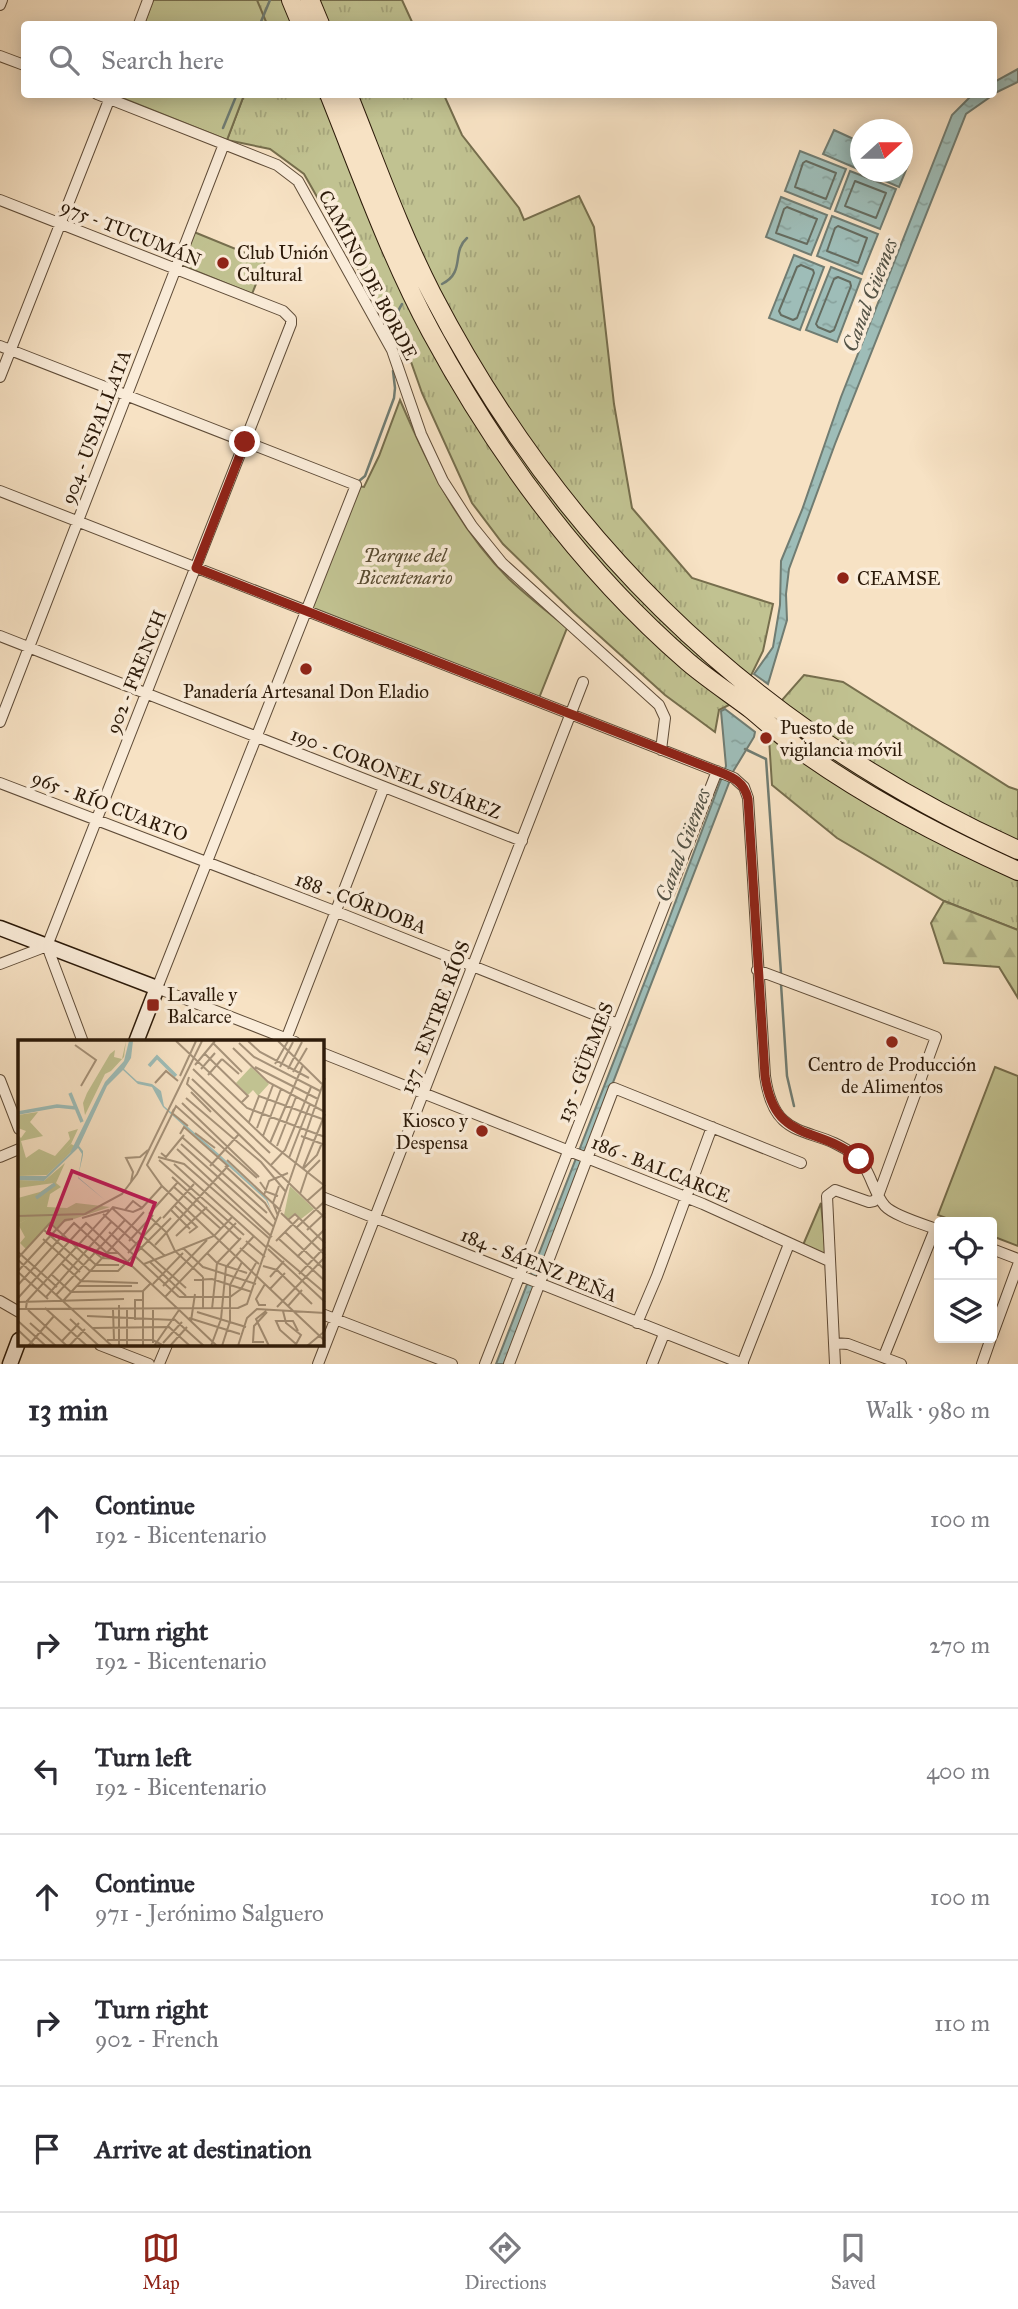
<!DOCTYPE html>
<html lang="en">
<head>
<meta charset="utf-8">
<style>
  body { margin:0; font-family:"IM FELL Great Primer",serif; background:#f7f7f7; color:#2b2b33 }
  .controls { position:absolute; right:21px; bottom:21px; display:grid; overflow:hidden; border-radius:7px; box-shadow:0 4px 18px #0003 }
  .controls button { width:63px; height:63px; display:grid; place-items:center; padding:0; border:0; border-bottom:2px solid #e1e1e2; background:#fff; color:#2b2b33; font:35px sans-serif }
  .compass { position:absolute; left:850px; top:119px; width:63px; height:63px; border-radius:50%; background:#fff; box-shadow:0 4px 18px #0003; rotate:69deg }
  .stop { position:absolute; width:21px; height:21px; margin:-16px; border:5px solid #8f2418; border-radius:50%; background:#fff }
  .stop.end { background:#8f2418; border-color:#fff; box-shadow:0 2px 7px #0008 }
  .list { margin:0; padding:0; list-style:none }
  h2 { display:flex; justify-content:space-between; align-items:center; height:91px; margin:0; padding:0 28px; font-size:30px }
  h2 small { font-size:23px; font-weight:400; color:#7c7c81 }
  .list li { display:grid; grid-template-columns:46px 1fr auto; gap:21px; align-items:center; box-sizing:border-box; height:126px; padding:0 28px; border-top:2px solid #e1e1e2 }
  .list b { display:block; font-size:26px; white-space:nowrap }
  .list p { margin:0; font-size:23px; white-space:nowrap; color:#7c7c81 }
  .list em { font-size:23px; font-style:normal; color:#7c7c81 }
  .icon { flex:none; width:38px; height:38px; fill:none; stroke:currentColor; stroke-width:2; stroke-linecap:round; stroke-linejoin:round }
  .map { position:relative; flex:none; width:1018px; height:1364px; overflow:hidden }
  .search { position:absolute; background:#fff; box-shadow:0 4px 18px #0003; left:21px; right:21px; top:21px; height:77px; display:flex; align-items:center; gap:18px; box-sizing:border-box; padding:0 24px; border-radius:7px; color:#7c7c81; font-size:26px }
  .sheet { height:847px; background:#fff }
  nav { display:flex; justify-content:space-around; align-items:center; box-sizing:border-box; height:98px; border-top:2px solid #e1e1e2; background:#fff; font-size:19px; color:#7c7c81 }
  nav a { display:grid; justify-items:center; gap:4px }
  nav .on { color:#8f2418 }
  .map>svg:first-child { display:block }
  .grass { fill:url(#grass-tufts); stroke:#766e4d; stroke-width:2 }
  .forest { fill:url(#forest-firs); stroke:#766e4d; stroke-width:2 }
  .green { fill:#c1c291; stroke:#766e4d; stroke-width:2 }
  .water { fill:url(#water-ripples); stroke:#707c72; stroke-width:2 }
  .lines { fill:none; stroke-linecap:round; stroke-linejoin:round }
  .shore { stroke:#656c60; stroke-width:2 }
  .stream { stroke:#707c72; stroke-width:2.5 }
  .street-casing { stroke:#5f4c38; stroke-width:12 }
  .secondary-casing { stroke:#2c1a09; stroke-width:17 }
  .highway-casing { stroke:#2c1a09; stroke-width:20 }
  .street { stroke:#faecd9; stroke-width:10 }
  .secondary { stroke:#faecd9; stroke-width:14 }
  .highway { stroke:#f7e2c4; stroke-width:18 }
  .route { stroke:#8f2418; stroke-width:9 }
  .poi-dot { fill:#8f2418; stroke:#faecd9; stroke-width:2.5 }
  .labels { text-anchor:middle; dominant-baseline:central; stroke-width:7; stroke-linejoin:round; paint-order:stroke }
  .street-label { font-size:19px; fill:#2c1a09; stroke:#faecd9 }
  .poi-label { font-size:19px; fill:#2c1a09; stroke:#faecd9; text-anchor:start }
  .park-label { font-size:19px; font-style:italic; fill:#594c32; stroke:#faecd9 }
  .water-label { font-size:21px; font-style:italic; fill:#545346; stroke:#faecd9 }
  .inset-river { fill:none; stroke:#9ebdb8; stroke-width:3.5 }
  .inset-road { fill:none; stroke:#a69279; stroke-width:2 }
  .view { fill:#c2185b; fill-opacity:0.15; stroke:#c2185b; stroke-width:3.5 }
  .inset-edge { fill:none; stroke:#2c1a09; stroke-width:3.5 }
</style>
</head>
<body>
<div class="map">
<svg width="1018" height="1364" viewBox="0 0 1018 1364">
  <defs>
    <pattern id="grass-tufts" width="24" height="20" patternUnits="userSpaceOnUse" patternTransform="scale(1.75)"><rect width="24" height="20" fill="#c1c291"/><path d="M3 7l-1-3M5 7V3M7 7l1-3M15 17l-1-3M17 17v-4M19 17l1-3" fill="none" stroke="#a6a67c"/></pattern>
    <pattern id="forest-firs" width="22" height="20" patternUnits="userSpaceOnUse" patternTransform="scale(1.75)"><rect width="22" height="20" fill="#c1c291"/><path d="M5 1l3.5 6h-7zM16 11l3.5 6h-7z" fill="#a6a67c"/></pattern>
    <pattern id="water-ripples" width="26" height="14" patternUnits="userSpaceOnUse" patternTransform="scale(1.75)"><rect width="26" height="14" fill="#9ebdb8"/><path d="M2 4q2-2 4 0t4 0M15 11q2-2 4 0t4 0" fill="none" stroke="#88a29d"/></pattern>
  </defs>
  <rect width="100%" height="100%" fill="#f7e2c4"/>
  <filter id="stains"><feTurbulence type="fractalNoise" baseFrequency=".00286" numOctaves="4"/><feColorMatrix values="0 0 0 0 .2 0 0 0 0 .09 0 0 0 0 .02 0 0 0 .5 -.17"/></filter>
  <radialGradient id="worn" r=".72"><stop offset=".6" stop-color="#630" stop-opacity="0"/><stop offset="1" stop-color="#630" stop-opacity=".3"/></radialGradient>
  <path class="grass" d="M182,0H402L413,24H216Z
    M244,95H444L462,135L519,208L524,220L579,196L594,227L614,404L632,508L692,578L773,604L763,651L739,700L719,710L715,732L665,695L574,613L503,544L472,503L422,393L411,362L304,174L270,149L227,140Z
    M804,675L843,682L1009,787L1018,790V930L944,901L837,838L772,785L768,723L775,708Z"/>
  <path class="forest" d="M944,901L1018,930V998L999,967L944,963L931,923Z"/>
  <path class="green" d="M153,0H257L267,24H144Z
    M121,95V94L244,95L227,140L122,98Z
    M194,232L265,261L252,294L181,265Z
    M400,400C428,465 458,528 509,579C527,596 548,612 567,628L539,698L311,608L358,486L364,487L379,456Z
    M995,1067L1018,1076V1246L992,1236V1222H956L938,1215Z
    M821,1203L826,1256L803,1245Z"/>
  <path class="water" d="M1018,69V82L993,94L994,82Z
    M972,95H993L966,114L835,444L789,569L786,594L787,620L768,684L754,674L773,647L780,605L781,561L802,510L841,397L952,115Z
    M834,130L860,142V170L823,154Z
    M800,151L846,169L830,209L785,191Z
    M903,160L909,163L899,187L864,172H902Z
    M850,171L896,189L880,229L835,211Z
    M781,197L827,215L811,255L766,237Z
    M832,216L878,234L862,274L817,256Z
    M794,255L824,267L800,330L769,318Z
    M831,267L861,279L837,342L806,330Z
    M725,709L755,732L754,737L734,770L504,1364H496L666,927L726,766L721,711Z"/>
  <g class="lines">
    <path class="shore" d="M806,161L836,173L826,199L795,187L803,163Z
      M855,181L886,193L876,218L845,206Z
      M787,207L817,219L807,244L776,233L784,209Z
      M838,226L867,238L858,263L827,251L835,228Z
      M801,265L813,270L814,273L797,318L793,320L781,315L779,311L797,267Z
      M838,277L850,282L851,286L834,330L830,332L818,327L816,324L834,279Z"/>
    <path class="stream" d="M260,24L270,0
      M223,128L237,94
      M442,284C466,272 451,252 467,238
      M402,304C385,331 410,338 409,362
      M359,481L365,476L394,398L395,388L393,371
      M745,749L766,759L781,973
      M781,984L787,1076L794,1106"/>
    <defs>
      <path id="street" d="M0,5L2,0
        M139,24L148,0
        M0,56L24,65
        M97,94L277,165L298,181L392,350L421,434L443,481L472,526L502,563L659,705L665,718L661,750
        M0,200L283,311L291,319V324L47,946L83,1042
        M0,346L356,485L157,988L295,1042
        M0,377L111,95
        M0,491L734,778L744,787L748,798L765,1076C775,1147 816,1123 855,1156C871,1169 872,1191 885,1206C894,1216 926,1225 939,1230
        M0,636L522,841
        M0,722L224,144
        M0,783L337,912L618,1024
        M0,964L47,946
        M757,970L936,1037L878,1196
        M285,1042L384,787
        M322,1053L703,1204L829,1261
        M0,1080L19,1129
        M0,1157L19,1149
        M322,1197L743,1364
        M992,1249L1018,1259
        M0,1301L19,1312
        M322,1314L452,1364
        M637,1323L657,1276L712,1127
        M992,1336L1018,1265
        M834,1343L848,1344L901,1364
        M100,1345L149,1364
        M884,1356L935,1229
        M159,1364L167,1345
        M318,1364L583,682
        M485,1364L717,771
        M509,1364L614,1088L801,1163
        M652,1364L664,1334
        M742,1364L789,1244
        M835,1364L827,1196L835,1190L869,1202L874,1201L878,1196
        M982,1364L991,1338"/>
      <path id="secondary" d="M0,928L157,988L136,1042
        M10,1364L19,1340"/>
      <path id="highway" d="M291,0L301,24
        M310,0L320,24
        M329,94C361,174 390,256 431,332C497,454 582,570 688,662C708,679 731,694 752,710C770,725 787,741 806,754C873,801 944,838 1018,871
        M348,94C375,161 399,230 432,294C564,548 758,733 1018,850"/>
    </defs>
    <use href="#street" class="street-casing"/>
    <use href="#secondary" class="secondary-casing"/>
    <use href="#highway" class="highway-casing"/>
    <use href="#street" class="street"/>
    <use href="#secondary" class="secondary"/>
    <use href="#highway" class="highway"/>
  </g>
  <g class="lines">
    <path class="route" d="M245,442L196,568L717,771C732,777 744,781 748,799L765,1076C775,1145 819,1125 859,1159"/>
  </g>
  <g class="poi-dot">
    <circle cx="223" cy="263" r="7"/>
    <circle cx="843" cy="578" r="7"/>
    <circle cx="306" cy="669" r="7"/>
    <circle cx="766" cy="738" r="7"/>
    <rect x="146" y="998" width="14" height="14" rx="3.5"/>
    <circle cx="892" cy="1042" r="7"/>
    <circle cx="482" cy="1131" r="7"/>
  </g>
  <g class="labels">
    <g class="street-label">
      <text transform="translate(131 233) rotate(22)">975 - TUCUMÁN</text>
      <text transform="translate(368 275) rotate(62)">CAMINO DE BORDE</text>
      <text transform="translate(96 427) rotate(-69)">904 - USPALLATA</text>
      <text transform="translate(136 672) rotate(-68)">902 - FRENCH</text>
      <text transform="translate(396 773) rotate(21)">190 - CORONEL SUÁREZ</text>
      <text transform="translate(110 806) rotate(21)">965 - RÍO CUARTO</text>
      <text transform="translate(361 903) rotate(21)">188 - CÓRDOBA</text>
      <text transform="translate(435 1017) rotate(-69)">137 - ENTRE RÍOS</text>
      <text transform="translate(585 1062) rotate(-69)">135 - GÜEMES</text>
      <text transform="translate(661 1169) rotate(22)">186 - BALCARCE</text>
      <text transform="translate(539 1265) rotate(22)">184 - SÁENZ PEÑA</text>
    </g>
    <g class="poi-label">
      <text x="237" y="252">Club Unión<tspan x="237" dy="22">Cultural</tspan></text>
      <text x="857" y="578">CEAMSE</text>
      <text x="306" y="691" text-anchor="middle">Panadería Artesanal Don Eladio</text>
      <text x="780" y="727">Puesto de<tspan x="780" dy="22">vigilancia móvil</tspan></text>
      <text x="167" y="994">Lavalle y<tspan x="167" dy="22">Balcarce</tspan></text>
      <text x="892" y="1064" text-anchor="middle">Centro de Producción<tspan x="892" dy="22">de Alimentos</tspan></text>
      <text x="468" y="1120" text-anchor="end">Kiosco y<tspan x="468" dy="22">Despensa</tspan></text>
    </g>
    <g class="park-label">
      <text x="405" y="555">Parque del<tspan x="405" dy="22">Bicentenario</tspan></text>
    </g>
    <g class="water-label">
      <text transform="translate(870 295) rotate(-69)">Canal Güemes</text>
      <text transform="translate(683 845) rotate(-69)">Canal Güemes</text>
    </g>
  </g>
  <g transform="translate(18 1040)">
    <rect width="306" height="306" fill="#f7e2c4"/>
    <path d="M47,123L38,143L43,147L32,154L29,167L49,168L58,163L92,167L44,183L10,179L0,184V158L22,152L36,143L0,148V140L26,141Z" fill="#c1c291"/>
    <path d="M108,1L106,17L93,31L87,34L67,75L65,63L69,53L92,14L97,10L96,17L104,19ZM20,72L12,82L25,96L3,101L8,118L21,109L37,116L52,99L50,92L60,89L53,104L24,134L7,133L0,127V95L3,98L8,91L0,88V75Z" fill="#c1c291"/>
    <path d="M53,104L57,106L52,113L29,135L0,136V123L23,133Z" fill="#c1c291"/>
    <path d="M233,27L251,44L240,56L235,50L230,55L218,43Z" fill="#c1c291"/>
    <path d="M272,146L296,169L283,179L277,173L270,179L266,175ZM11,178H38L44,183L39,188L33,183L8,209L2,203L7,197L0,184Z" fill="#c1c291"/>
    <path d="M111,1H115L113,18L106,29L119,41L134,44L143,51L146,66L202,115L249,159L253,170L248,160L145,67L134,47L120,44L105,30L89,46L61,106L65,111V115L60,137L88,161L60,138L64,114L60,108L26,141L0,140V136H28L52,113L87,42L106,21Z" fill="#9ebdb8"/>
    <path class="inset-river" d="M131,26L139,17L158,36M52,53L64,82M0,73L39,66L58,68M18,158L37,144"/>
    <path class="inset-road" d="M158,1L229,68L307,97M230,1L242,12L291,38M260,1L304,44M195,3L224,32M221,3L236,17L302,51M57,5L78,20L63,46M215,8L250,42L307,72M186,13L230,56L223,63M204,19L221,34M257,24L270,1M177,25L197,1M237,27L300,59M262,27L275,2M175,29L251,102L307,146M183,29L197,13M270,29L284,2M275,32L289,8M190,35L204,19M162,36L178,1M171,37L169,44L307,178M174,39L252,113M137,43L148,31L160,41M173,52L193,72M168,58L243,122L268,152M164,63L241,137M156,69L154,73L170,86M231,82L241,56L307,80M239,88L255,45M177,93L197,108M245,96L263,49M283,96L307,105M164,97L249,173M252,103L285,25M163,104L256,187M259,106L278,57M159,109L254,197M143,113L148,117L166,95M140,117L166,124L252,199M271,118L292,64M141,120L226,195M209,120L263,171M156,124L249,208M253,125L267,110L293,47M192,126L221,94M207,126L247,163L258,181M285,128L307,74M286,128L299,115L304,103M154,137L222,200M239,138L158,66L129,125L144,146L271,267M113,142L115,132L108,118L122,117L130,110M242,142L249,152L260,156M156,147L203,189M282,154L289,133L302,120M246,155L251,141L270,133M289,161L307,145M156,165L179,187L171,193M94,168L147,216M123,169L144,146M152,169L172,189M107,170L115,161L124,168M263,173L307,215M85,174L168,248M131,174L160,142M0,176L67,174L104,154L119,134L184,1M260,176L255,163L261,146M64,178L91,170M133,178L148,192L157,211L185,237M145,178L176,144M270,180L277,174L307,203M278,188L307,161M26,190L72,231H100L153,178M289,190L307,173M91,192L161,257M267,192L307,230M158,196L189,167M25,199L62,232M261,199L307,241M111,201L135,175M228,201L247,217M258,201L281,178M137,205L210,126L166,87L162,94M250,205L307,253M165,208L185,227L238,244M222,208L241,224M250,209L307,262M75,211L84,218L101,219M0,212L39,247M110,213L143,177M189,213L199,223L229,233M279,217L307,189M0,218L32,183L78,225H101M0,220L94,306M132,222L168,256M43,223L63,241L120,243M126,224L196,196L215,176M245,226L259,230L294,264M0,231L47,180L55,179M0,232L30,259M33,234L53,252L125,251M281,234L307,207M185,237V268M252,237L266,221M176,240L194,239L234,252M135,244L165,213M247,244L238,259L241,265H248M0,245L56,183L89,213H101M58,246H114M145,246L189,200M252,249L267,233M38,255L107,180M28,257L94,181M147,257L218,183M161,257H212L223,249L238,223M0,258L68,183L159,268M45,261L126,172M1,262L106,259M101,265V306M270,266L284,250M259,267L307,217M271,267L307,301M8,268L9,261L95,167L115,172L124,168M27,268L69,306M159,268L199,306M0,269L220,268L229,264L307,38M194,269L199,223L223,198M10,270L49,306M95,270L96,300M109,270V306M135,270V303M248,271L238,279L251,306M265,271L268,283L283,295L277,306M179,272L228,287M69,276L156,280M171,278L222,294M52,279L81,306M156,279L186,306M117,280V260H125M0,281L28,306M173,281L177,254M12,283L38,306M74,288L151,287L172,306M0,290L17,306M89,300H135L146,306M44,301L61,283M246,302H235L236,286L249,272M145,303L164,282M278,304L262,290L258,281H275L280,291M10,306L36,276M51,306L67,289M125,306V251L133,243M136,306L161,270M152,306L169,287M193,306L203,279L208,227L236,196M204,306L212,281V245L224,222M220,306L229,278L239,269L307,273M289,306L307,291"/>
    <path class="view" d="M54,131L137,163L113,225L30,193Z"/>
    <rect width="306" height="306" class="inset-edge"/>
  </g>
  <rect width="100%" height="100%" filter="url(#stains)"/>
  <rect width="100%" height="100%" fill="url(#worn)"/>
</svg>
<div class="controls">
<button><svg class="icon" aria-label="locate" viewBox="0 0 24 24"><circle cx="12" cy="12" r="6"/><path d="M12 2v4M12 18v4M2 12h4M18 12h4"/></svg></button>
<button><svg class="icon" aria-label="layers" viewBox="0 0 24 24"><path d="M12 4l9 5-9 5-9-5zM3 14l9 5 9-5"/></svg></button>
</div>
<svg class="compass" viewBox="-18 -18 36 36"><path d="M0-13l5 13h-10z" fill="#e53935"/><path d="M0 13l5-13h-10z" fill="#7c7c81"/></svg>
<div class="stop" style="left:859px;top:1159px"></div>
<div class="stop end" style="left:245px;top:442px"></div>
<div class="search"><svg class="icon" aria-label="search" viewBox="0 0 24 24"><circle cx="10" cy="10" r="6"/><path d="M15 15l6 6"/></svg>Search here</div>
</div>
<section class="sheet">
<h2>13 min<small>Walk · 980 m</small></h2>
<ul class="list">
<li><svg class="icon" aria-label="ahead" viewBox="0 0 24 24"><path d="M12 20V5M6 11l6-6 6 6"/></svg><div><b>Continue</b><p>192 - Bicentenario</p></div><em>100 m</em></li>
<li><svg class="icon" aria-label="right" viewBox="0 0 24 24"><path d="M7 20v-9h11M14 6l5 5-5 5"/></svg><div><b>Turn right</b><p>192 - Bicentenario</p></div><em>270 m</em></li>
<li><svg class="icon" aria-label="left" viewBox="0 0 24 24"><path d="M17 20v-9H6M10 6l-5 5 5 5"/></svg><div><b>Turn left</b><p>192 - Bicentenario</p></div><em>400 m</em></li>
<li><svg class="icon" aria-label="ahead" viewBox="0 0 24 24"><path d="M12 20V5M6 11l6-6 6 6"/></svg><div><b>Continue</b><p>971 - Jerónimo Salguero</p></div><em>100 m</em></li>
<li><svg class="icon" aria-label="right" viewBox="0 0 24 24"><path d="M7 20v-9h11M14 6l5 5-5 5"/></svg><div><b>Turn right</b><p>902 - French</p></div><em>110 m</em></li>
<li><svg class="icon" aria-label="arrive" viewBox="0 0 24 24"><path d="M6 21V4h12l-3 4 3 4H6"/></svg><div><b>Arrive at destination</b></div></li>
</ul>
</section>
<nav>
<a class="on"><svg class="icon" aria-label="map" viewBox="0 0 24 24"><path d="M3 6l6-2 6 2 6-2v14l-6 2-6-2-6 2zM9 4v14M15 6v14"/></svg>Map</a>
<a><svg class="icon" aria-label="directions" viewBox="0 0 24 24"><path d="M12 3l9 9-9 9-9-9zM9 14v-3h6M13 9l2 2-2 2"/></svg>Directions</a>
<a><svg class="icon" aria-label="saved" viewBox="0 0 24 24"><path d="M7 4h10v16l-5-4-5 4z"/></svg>Saved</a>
</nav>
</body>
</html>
